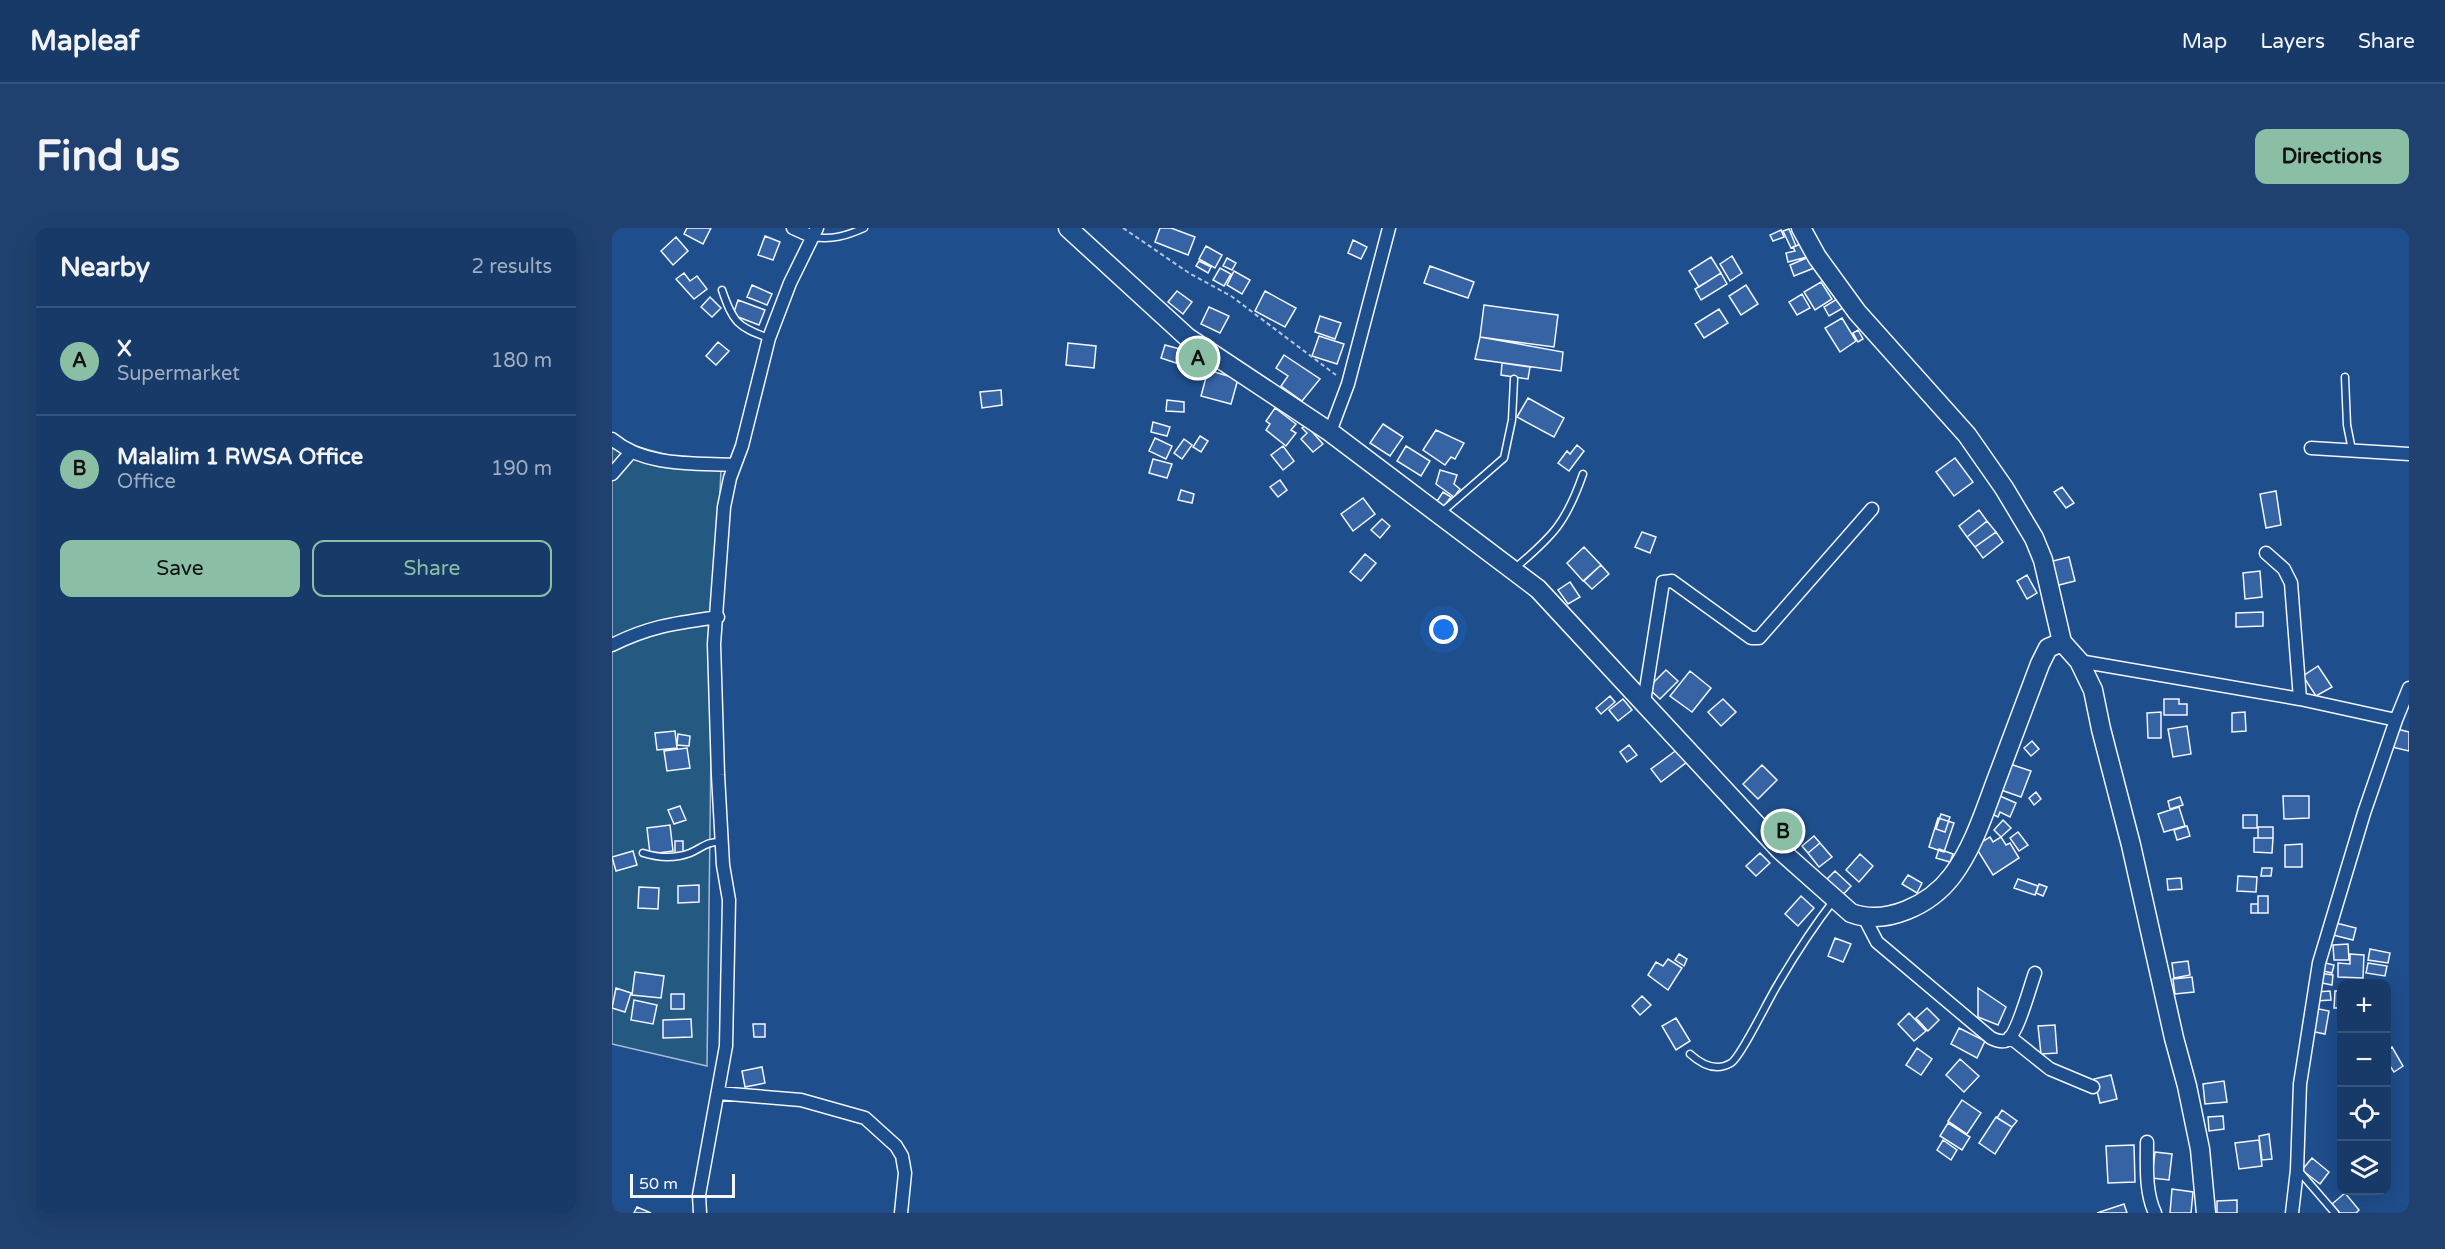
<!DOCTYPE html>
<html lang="en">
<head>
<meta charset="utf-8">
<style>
  body { margin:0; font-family:"Varela Round",sans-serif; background:#20416f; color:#f1f3f6 }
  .controls { position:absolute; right:18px; bottom:18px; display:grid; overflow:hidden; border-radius:12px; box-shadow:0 6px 24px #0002 }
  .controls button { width:54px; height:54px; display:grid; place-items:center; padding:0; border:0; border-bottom:2px solid #36547d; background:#173a69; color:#f1f3f6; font:30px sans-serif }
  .scale { position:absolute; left:18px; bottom:15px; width:105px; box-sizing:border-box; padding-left:6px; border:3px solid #f2f6ff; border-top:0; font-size:16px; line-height:21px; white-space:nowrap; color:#f2f6ff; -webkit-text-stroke:4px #1f4e8c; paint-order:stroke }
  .you { position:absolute; left:832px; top:402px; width:21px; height:21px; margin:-15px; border:4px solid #fff; border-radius:50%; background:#1a73e8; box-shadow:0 0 0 9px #1a73e833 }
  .badge { display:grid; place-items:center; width:39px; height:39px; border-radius:50%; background:#8abfa5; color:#111; font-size:20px; font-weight:700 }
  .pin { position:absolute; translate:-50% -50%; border:3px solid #fff; box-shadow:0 2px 6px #0006 }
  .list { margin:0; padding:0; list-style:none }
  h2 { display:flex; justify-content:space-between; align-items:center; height:78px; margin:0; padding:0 24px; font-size:26px }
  h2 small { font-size:20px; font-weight:400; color:#9eadc0 }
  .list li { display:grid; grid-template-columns:39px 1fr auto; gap:18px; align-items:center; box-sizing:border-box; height:108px; padding:0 24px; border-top:2px solid #36547d }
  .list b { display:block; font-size:22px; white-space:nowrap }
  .list p { margin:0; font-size:20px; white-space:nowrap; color:#9eadc0 }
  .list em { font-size:20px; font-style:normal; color:#9eadc0 }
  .actions { display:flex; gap:12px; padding:18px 24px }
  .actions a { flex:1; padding:14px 0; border:2px solid #8abfa5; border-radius:12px; text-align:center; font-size:21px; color:#8abfa5 }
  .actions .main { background:#8abfa5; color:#111 }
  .icon { flex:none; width:33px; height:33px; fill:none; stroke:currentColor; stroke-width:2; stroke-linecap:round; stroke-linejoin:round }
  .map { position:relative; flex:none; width:1797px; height:985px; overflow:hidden; border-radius:12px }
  header { display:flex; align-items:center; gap:36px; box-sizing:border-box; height:84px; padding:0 30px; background:#173a69; border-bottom:2px solid #36547d }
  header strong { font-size:28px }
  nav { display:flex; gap:33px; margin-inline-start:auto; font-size:21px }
  .intro { display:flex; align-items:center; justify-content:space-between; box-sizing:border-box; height:144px; padding:0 36px }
  h1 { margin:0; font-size:42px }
  .button { padding:15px 27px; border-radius:12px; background:#8abfa5; color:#111; font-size:21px; font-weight:700 }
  main { display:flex; gap:36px; padding:0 36px }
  aside { flex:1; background:#173a69; border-radius:12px; box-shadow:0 6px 24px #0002 }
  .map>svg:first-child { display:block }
  .green { fill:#245a82; stroke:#a8bbd7; stroke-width:1.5 }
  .building { fill:#3563a3; stroke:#f2f6ff; stroke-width:1.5 }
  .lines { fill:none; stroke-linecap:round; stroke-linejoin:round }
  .lane-casing { stroke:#f2f6ff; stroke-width:9 }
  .street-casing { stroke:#f2f6ff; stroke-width:15 }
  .secondary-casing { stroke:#f2f6ff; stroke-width:21 }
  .path { stroke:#b3c4dc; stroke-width:2; stroke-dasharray:4.5 3; stroke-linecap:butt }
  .lane { stroke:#1f4e8c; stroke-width:6 }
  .street { stroke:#1f4e8c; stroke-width:12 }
  .secondary { stroke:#1f4e8c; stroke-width:18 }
</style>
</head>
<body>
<header>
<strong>Mapleaf</strong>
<nav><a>Map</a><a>Layers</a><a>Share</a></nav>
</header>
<div class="intro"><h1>Find us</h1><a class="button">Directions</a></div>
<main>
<aside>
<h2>Nearby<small>2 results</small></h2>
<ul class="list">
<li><span class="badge">A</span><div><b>X</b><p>Supermarket</p></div><em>180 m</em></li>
<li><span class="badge">B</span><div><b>Malalim 1 RWSA Office</b><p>Office</p></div><em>190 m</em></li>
</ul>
<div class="actions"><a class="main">Save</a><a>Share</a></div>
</aside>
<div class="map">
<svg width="1797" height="985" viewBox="0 0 1797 985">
  <rect width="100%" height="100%" fill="#1f4e8c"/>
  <path class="green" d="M0,212L109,241L100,443L95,838L0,816Z"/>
  <path class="building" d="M75,0H99L91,16L72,6Z
    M548,0H559L583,9L576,27L543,14Z
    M1177,1L1184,18L1179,20L1171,3Z
    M1169,2L1172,9L1161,13L1158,7Z
    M153,8L168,14L161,32L146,27Z
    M64,9L76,23L61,37L49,23Z
    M741,12L755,19L749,31L736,25Z
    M1191,15L1195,29L1176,34L1174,25L1183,23L1181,19Z
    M594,18L610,27L603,40L587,31Z
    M1120,28L1130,45L1118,53L1108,36Z
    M1099,29L1109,45L1087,59L1077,43Z
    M1197,29L1202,40L1182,48L1178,37Z
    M615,30L624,35L620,42L611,38Z
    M587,33L599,39L596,45L584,38Z
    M818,38L862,54L856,70L812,55Z
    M608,40L619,46L612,58L601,52Z
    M622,43L638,52L630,66L615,57Z
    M72,45L78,53L85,48L95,61L82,71L64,51Z
    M1109,45L1115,56L1089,72L1083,61Z
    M1209,54L1220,71L1203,82L1192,64Z
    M140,57L160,66L155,77L135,69Z
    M1134,57L1146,76L1129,87L1117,68Z
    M565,63L580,74L571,86L556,74Z
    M653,63L684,80L673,99L643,83Z
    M1190,66L1198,80L1185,87L1177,74Z
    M98,69L109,80L100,89L89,79Z
    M1225,71L1231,80L1217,88L1212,79Z
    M126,72L153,82L147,97L121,87Z
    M872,77L946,87L942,119L868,109Z
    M597,79L617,88L608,105L589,96Z
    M1107,81L1116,95L1092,110L1083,96Z
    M708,88L729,95L723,111L703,104Z
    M1230,90L1244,113L1228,124L1213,100Z
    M1246,102L1251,111L1246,114L1241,105Z
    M707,108L732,116L725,136L700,128Z
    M868,109L951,124L949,143L863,131Z
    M106,114L117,123L104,137L94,128Z
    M456,115L484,118L482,140L454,137Z
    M553,117L568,121L564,135L549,130Z
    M672,127L708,151L690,173L669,158L676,148L664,140Z
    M890,135L918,139L916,151L889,147Z
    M596,142L626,151L619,176L589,168Z
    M389,162L390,177L370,180L368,164Z
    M916,170L952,190L942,209L905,189Z
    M555,172L572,174V184L554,183Z
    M663,180L684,196L679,202L684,205L674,218L654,202L658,196L654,193Z
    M541,194L558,199L555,208L539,204Z
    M771,196L791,209L778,228L758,215Z
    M694,197L711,216L701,224L689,211L695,205L690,200Z
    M824,202L852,215L843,231L839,229L833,237L811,222Z
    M588,208L596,213L589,224L581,219Z
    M543,210L560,218L554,231L537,223Z
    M572,211L580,217L570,231L562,225Z
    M965,217L972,223L957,243L946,235L955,223L958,226Z
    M671,218L682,233L671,242L659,227Z
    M794,218L818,233L809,248L785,233Z
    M1343,230L1361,254L1342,268L1324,244Z
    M541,231L560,236L555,250L537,245Z
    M828,242L845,247L842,256L848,261L842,269L824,256Z
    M668,252L675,262L666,269L658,259Z
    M1450,259L1462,275L1454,280L1442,264Z
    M569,262L582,266L580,275L566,272Z
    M1664,263L1669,297L1654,300L1648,266Z
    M831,264L839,269L832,278L825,273Z
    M751,270L763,286L741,303L729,286Z
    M1367,282L1375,293L1355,309L1347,298Z
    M770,291L778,298L768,310L759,302Z
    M1375,293L1384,304L1363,319L1355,309Z
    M1030,304L1044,309L1038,325L1023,319Z
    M1384,304L1391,314L1371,330L1363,319Z
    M972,319L989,337L971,353L955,335Z
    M753,326L764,335L749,353L738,344Z
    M1457,329L1463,353L1443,358L1437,334Z
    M989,337L997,346L980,361L972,353Z
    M1648,343L1650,369L1633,371L1631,345Z
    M1415,347L1425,365L1415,371L1405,353Z
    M958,354L968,369L956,376L946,362Z
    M1651,384V398L1624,399V385Z
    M1706,438L1720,459L1704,468L1691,448Z
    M1054,442L1066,453L1048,471L1036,460Z
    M1078,443L1099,460L1080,484L1058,468Z
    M998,468L1003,474L989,486L984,480Z
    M1011,471L1020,482L1006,493L997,482Z
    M1111,471L1124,484L1109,498L1096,484Z
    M1552,471H1567V476H1575V487H1552Z
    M1549,484V510H1536L1535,485Z
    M1633,484L1634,503L1620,504V485Z
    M1575,498L1579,526L1561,529L1556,501Z
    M1785,501L1797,504V523L1780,519Z
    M63,503L65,520L45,522L43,505Z
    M66,506L78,508L77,518L65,517Z
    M1420,513L1427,521L1419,528L1412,520Z
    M1017,517L1025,527L1015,534L1008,524Z
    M75,520L78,540L55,543L52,523Z
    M1066,521L1075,534L1049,554L1039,541Z
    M1398,536L1419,543L1409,569L1389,562Z
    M1150,537L1165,552L1146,571L1131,556Z
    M1424,564L1429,571L1422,577L1417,570Z
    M1388,568L1404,575L1398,589L1388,584L1386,589L1378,585Z
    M1671,568H1697V590L1672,591Z
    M1568,569L1571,577L1558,581L1556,573Z
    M68,578L74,592L62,596L56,582Z
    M1567,579L1573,598L1552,604L1546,586Z
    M1329,586L1338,589L1333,604L1324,601Z
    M1631,587H1645V600H1631Z
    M1326,590L1342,595L1332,624L1317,619Z
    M1391,592L1399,600L1389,609L1382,602Z
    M1168,593L1181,605L1174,613L1162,600Z
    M58,597L61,623L38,626L35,600Z
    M1575,598L1578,608L1565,612L1562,602Z
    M1646,599H1661V610H1646Z
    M1406,604L1416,617L1407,623L1398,610Z
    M1202,608L1208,615L1196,625L1190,618Z
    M1378,609L1381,614L1389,609L1394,617L1398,615L1407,630L1381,647L1363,618Z
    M1642,610H1661L1660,625L1642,624Z
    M63,613H71V624L63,625Z
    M1208,615L1220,629L1207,639L1196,625Z
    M1690,616V639H1673V617Z
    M1327,621L1341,626L1338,634L1324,630Z
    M21,623L25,637L4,643L0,629Z
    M1148,625L1158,635L1144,648L1134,638Z
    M1248,626L1261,638L1247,654L1234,642Z
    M1650,640H1660L1659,648H1649Z
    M1223,643L1239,658L1228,670L1211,655Z
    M1296,647L1310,655L1305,665L1290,656Z
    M1626,648L1645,649L1644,664L1625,663Z
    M1569,650L1570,661L1556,662L1555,651Z
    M1406,651L1426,658L1423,667L1402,660Z
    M1427,656L1435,659L1431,668L1424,665Z
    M87,657V674L66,675V658Z
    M27,659L47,660L46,681L26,680Z
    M1189,668L1202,680L1186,698L1173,686Z
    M1646,668H1656V685H1646Z
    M1639,676H1646V685H1639Z
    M1724,695L1744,700L1741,712L1721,707Z
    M1223,710L1239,716L1231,734L1216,728Z
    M1736,716L1737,732H1722L1721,717Z
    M1758,721L1778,725L1776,735L1756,732Z
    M1067,726L1075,731L1072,738L1063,732Z
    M1738,726L1752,727L1751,750L1726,749V735L1738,736Z
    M1056,731L1070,740L1056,762L1036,747L1044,734L1051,738Z
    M1576,733L1578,747L1562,750L1560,735Z
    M1709,734L1722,737L1720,745L1707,742Z
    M1756,735L1775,738L1773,748L1754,745Z
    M23,744L52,748L49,770L20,767Z
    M1706,745L1721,747L1720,757L1705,754Z
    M1580,749L1582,764L1563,766L1561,751Z
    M4,760L19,765L13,784L0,780Z
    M1366,760L1394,779L1386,797L1366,789Z
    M1718,763L1719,772L1704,773V764Z
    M1723,763H1730V780H1722Z
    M59,766H72V781H59Z
    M1030,768L1039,777L1028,787L1020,778Z
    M22,772L45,777L41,796L19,792Z
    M1315,780L1327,792L1316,803L1304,790Z
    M1702,780L1717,783L1713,806L1698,803Z
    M1297,785L1314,803L1302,813L1286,796Z
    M1064,790L1078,813L1064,822L1050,798Z
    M79,791L80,809L51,810V792Z
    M141,796H153V809H142Z
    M1443,797L1445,825L1429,826L1426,798Z
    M1347,800L1373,813L1365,830L1339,816Z
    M1780,819L1791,838L1782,844L1774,832V822Z
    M1305,820L1320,831L1309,847L1294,837Z
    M1348,831L1367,848L1352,864L1334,847Z
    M150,839L153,855L133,859L130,843Z
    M1499,847L1505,871L1488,875L1482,851Z
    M1612,853L1615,874L1593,876L1591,856Z
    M1350,872L1369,885L1355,906L1336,893Z
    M1390,882L1405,893L1400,899L1385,890Z
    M1611,888L1612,901L1597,903L1596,889Z
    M1384,889L1400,899L1383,926L1367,915Z
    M1336,895L1358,909L1350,922L1328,908Z
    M1657,906L1660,931L1650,932L1647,908Z
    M1331,912L1345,922L1339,932L1325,922Z
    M1647,912L1650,938L1627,941L1623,915Z
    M1522,917L1523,954L1496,955L1494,918Z
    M1543,924L1560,926L1557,952L1540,950Z
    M1700,930L1717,944L1708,956L1690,942Z
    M1560,961L1581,964L1579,985H1558Z
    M1733,965L1747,982L1744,985H1728L1720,976Z
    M1625,972V985H1605V973Z
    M1512,976L1515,985H1485Z
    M25,979L39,985H22Z"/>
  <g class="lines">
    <defs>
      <path id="lane" d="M201,9C220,12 234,8 252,0
        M110,62C121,94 125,99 157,110
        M1733,149L1735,197L1740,222
        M830,284L892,230L900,192L902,151
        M902,341C941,308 954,295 971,246
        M31,625C47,630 62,631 78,625C90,620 95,613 109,614
        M1078,826C1089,836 1104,844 1119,835C1129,829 1157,770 1166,756C1183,727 1201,699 1222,672
        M1686,942L1723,985"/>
      <path id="street" d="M181,0L201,9
        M718,204L736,156L777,0
        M0,211C33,239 82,235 122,237
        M1699,220L1797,226
        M0,246L19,224
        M1654,325L1672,341L1679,355L1688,471
        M0,417C38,398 64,395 106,389
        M1467,433L1688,471L1784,492
        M1032,474L1051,354L1060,353L1139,410H1147L1260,281
        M1253,691L1265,714L1379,810C1383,812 1388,814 1393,813C1405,810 1418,758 1423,745
        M1398,809L1438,841L1481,859
        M106,865L189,872L253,890L284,918L290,928L293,945L289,985
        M1535,914C1535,937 1533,964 1543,985
        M88,985L87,967L114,818L117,672L111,637L106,547L102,416L112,279L118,250L130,218L157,110L178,55L205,0
        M1680,985L1685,942L1688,856L1707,735L1752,585L1784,492L1797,460"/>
      <path id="secondary" d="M456,0L575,109L718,204L926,361L1168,622L1239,685C1274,698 1318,677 1340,648C1361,620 1372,585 1384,553C1399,514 1413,475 1428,436L1436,420L1450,414L1431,332L1422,310L1392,260L1355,207L1245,84L1205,29L1189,0
        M1450,414L1467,433L1481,462L1489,501L1519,617L1562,810L1575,858L1588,921L1594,985"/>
    </defs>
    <use href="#lane" class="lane-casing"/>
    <use href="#street" class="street-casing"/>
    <use href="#secondary" class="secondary-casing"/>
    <path class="path" d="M511,0L577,45L619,68L724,147"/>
    <use href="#lane" class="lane"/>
    <use href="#street" class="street"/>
    <use href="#secondary" class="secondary"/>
  </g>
</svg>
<div class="controls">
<button>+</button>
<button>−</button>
<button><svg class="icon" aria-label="locate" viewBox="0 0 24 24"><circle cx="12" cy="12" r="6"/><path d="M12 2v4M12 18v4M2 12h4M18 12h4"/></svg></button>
<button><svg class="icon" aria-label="layers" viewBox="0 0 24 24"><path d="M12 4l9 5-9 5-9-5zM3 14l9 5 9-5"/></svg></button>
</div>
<div class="scale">50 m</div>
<div class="you"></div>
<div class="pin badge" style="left:586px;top:130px">A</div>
<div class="pin badge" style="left:1171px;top:603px">B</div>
</div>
</main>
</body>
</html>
